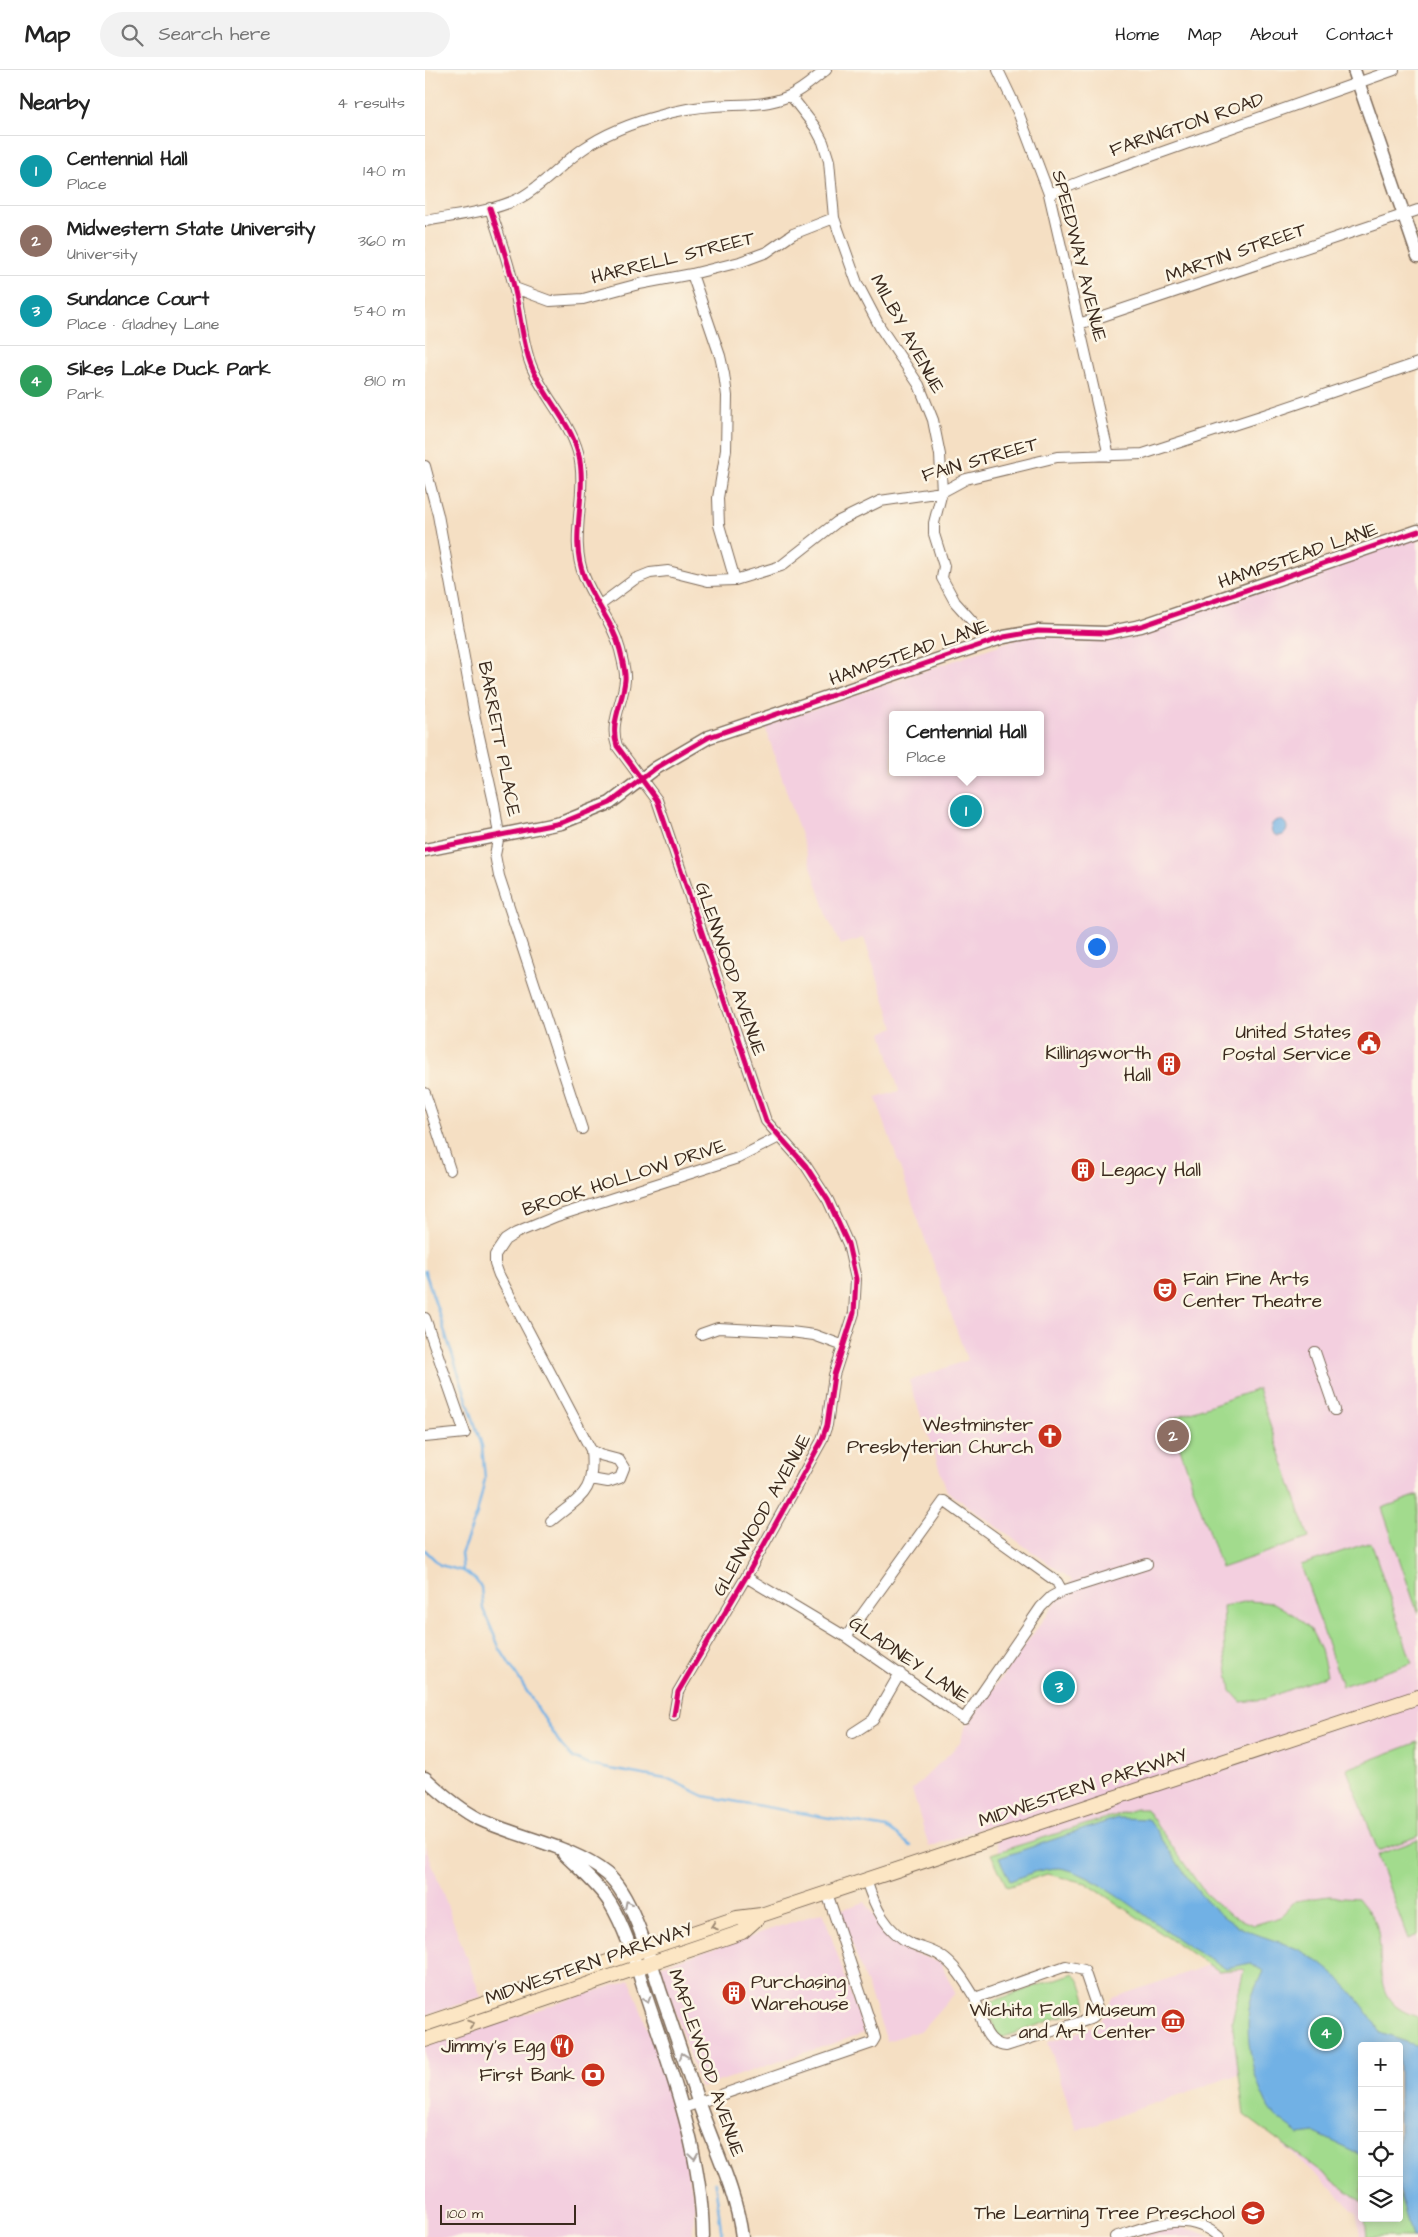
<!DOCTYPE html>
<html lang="en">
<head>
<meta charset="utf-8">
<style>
  body { margin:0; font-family:"Architects Daughter",sans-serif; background:#f2f2f2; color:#222 }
  .controls { position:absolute; right:15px; bottom:15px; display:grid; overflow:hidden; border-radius:5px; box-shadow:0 2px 12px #0003 }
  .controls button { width:45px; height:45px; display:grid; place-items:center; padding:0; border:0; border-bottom:1px solid #e0e0e0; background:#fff; color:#222; font:25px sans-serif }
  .scale { position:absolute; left:15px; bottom:12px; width:136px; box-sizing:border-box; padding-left:5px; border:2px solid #3b2a1e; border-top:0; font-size:14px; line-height:18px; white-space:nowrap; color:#3b2a1e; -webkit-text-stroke:4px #fcf5e5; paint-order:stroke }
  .you { position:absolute; left:671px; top:876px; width:18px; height:18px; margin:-12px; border:4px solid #fff; border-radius:50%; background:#1a73e8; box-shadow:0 0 0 8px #1a73e833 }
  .badge { display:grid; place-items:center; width:32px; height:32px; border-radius:50%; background:#c8321e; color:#fff; font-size:16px; font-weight:700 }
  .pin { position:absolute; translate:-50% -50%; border:2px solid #fff; box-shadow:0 1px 5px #0006 }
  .popup { position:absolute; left:464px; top:641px; width:155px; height:65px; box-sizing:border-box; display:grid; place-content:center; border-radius:5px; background:#fff; filter:drop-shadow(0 1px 4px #0005); font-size:16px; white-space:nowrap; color:#767676 }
  .popup b { font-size:19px; color:#222 }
  .popup::after { content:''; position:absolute; left:50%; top:100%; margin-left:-10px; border:10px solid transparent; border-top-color:#fff }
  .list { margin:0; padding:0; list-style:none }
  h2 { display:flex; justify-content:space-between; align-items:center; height:65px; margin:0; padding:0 20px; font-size:21px }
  h2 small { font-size:16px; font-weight:400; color:#767676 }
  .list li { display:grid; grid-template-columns:32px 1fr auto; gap:15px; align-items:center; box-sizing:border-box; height:70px; padding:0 20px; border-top:1px solid #e0e0e0 }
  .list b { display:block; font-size:19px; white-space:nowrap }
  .list p { margin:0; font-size:16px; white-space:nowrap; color:#767676 }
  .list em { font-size:16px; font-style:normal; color:#767676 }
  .icon { flex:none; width:28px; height:28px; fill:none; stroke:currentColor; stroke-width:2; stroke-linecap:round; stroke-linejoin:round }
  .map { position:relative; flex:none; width:993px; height:2167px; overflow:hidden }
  header { display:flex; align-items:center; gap:30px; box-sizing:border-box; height:70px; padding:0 25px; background:#fff; border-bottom:1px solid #e0e0e0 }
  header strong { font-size:24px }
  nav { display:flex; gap:28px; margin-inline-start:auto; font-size:18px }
  .search { width:350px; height:45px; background:#f2f2f2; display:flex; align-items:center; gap:12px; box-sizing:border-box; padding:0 18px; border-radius:28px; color:#767676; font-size:19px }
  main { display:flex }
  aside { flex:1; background:#fff }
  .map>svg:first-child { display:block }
  .built { fill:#f3cfdf; fill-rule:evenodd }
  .green { fill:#a2db8d; stroke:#6e8256 }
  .water { fill:#71b1e5; stroke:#566e82 }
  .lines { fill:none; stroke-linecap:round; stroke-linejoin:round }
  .stream { stroke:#71b1e5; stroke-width:2.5 }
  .minor-casing { stroke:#7c6958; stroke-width:12 }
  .tertiary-casing { stroke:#7c6958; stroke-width:15 }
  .secondary-casing { stroke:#7c6958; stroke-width:16 }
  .minor { stroke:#fff; stroke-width:10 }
  .tertiary { stroke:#fff; stroke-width:12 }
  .secondary { stroke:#fce6c4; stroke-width:14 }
  .cycleway-casing { stroke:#fcf5e5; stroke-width:8 }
  .cycleway { stroke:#d6006c; stroke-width:5 }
  .oneway { stroke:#a79f9a }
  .oneway2 { stroke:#9c8871 }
  .labels { text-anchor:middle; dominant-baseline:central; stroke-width:5; stroke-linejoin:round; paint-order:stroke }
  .street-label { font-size:19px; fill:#3b2a1e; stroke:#fcf5e5 }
  .poi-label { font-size:19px; fill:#3b2a1e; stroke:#fcf5e5; text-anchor:end }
</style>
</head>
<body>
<header>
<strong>Map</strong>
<div class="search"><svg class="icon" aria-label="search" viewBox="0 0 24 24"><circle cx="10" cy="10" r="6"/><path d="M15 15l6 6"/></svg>Search here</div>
<nav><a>Home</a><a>Map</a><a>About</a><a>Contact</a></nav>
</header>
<main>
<aside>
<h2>Nearby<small>4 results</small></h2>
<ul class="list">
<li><span class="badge" style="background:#0f9aa8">1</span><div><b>Centennial Hall</b><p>Place</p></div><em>140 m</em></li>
<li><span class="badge" style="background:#8d6e63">2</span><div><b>Midwestern State University</b><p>University</p></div><em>360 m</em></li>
<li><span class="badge" style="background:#0f9aa8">3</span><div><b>Sundance Court</b><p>Place · Gladney Lane</p></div><em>540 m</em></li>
<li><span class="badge" style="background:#2e9e5b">4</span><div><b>Sikes Lake Duck Park</b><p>Park</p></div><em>810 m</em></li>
</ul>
</aside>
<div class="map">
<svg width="993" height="2167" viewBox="0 0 993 2167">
  <rect width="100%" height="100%" fill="#fcf5e5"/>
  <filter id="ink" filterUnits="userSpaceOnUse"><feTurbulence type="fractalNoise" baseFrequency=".02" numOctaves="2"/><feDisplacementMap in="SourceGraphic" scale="10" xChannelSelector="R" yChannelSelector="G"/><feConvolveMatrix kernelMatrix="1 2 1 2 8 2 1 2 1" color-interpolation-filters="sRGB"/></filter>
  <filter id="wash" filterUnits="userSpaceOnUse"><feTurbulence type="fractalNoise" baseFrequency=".0096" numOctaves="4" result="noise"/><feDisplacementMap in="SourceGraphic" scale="20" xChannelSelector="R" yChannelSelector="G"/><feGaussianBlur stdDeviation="1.12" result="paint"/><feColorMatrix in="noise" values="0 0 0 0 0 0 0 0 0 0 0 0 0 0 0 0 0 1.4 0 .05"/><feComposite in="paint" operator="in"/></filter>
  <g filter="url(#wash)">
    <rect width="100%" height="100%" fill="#f5dfc3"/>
    <path class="built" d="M993,466V2167H935L931,2142L823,2043L818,2003L652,2060L623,1972L674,1955L687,1928L787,1894L662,1808L633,1801L583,1809L566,1755L504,1777L487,1720L535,1673L539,1659L647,1510L522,1421L484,1311L542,1290L451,1028L474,1021L457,963L469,957L439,868L415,875L403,848L340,656L603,565L681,569ZM467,645H615V702H467ZM937,1976H974V2148H937Z
      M0,1775L56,1927L0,1945Z
      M440,1832L455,1856L481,1880L516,1893L530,1923L497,1960L462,1971L415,1840Z
      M398,1842L439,1963L275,2018L235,1896Z
      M205,1910L249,2031L270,2135L267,2167H0V1976Z
      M752,2157L769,2160L786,2167H713L735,2159Z"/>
    <path class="green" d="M833,1319L884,1468L796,1498L745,1349Z
      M993,1425V1544L957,1438Z
      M946,1472L987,1593L917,1616L876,1495Z
      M824,1531L849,1533L869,1545L885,1558L896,1580L902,1605L840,1629L816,1632L806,1621L800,1584L798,1536Z
      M993,1672V1766L953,1781L922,1699Z
      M711,1739H721L780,1823L806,1846L829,1855L855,1847L870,1831L904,1826L933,1828C939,1836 950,1848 952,1857C961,1896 943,1932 993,1947V2167H942L940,2148H974V1976H937V2132L819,2045L807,1951L819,1899L793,1901L661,1813L622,1804L582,1817L566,1784Z
      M993,1770V1865L983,1869L952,1785Z
      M649,1903C656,1912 662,1926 661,1938L576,1968L571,1964L563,1937L565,1932Z"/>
    <path class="water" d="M846 758a8 8 0 1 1 16 0a8 8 0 1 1-16 0Z
      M692,1748L723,1749C749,1784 769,1828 806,1852C826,1865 849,1869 870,1878C902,1892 940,1932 955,1963L993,1976V2167H987L974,2122V1976H937V2085L890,2063L875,2065C866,2057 852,2050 846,2040C827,2014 818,1960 826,1929C829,1920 834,1910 838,1901L826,1893L801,1898C786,1889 769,1881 755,1871C726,1851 668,1801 634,1798C617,1798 600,1805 585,1811L574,1788Z"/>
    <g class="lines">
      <path class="stream" d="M0,1201L57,1376L60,1409L52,1444L36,1484L38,1501
        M0,1480L15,1495L38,1501L50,1509L56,1517L58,1539L75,1579L136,1675L148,1688L163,1695L246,1710L279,1726L462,1758L486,1776
        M290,2112L297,2167"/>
    </g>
  </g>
  <g filter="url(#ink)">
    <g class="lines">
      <defs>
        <path id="minor" d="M573,0L593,42L624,124L684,386
          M366,26L390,57L398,72L404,91L409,148L432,213L455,257L494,315L508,350L515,385L517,422L509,453V464L519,496L517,508L530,532L566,572
          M624,124L670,106L969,0
          M65,138C74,166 84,193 90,221C96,246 97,272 106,295C118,326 144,350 153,382C164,423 143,467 159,506C169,532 188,552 195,580C197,589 201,601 200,610C198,633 184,653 192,676L232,730L341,1051L381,1096L403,1130L423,1174L431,1209L429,1243L409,1305L402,1355L396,1372L321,1507L253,1622L249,1645
          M0,151C31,145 67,142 95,128C119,115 136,94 158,79C182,62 210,52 237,45C254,40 272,37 289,36C315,34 339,37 364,26C378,20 389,9 401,0
          M267,204L295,286L299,304L302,326L301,380L293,428L294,455L310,510
          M90,218L125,231L158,229L214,214L267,204L315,192L342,182L368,164L409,148
          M654,254L993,140
          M0,396L13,445L50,648L69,733L74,765L70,785L74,806L157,1059
          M175,535L210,509L225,503L243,501L283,511L310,510L356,496L412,452L455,431L517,422L541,409L632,387L718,384L839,345L993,293
          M0,1023L25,1100
          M0,1248L40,1363L0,1367
          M276,1264L293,1258L366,1262L389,1265L419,1276
          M890,1282L910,1340
          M166,1380L175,1385L194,1390L199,1398L195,1408L183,1412L166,1409
          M126,1451C157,1425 170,1424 166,1380L74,1205L70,1194V1185L80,1170L91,1163L132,1146L313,1088L354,1067
          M321,1507L421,1567L539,1649L616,1537L626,1527L637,1521L722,1494
          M421,1567L519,1431L632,1512L637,1521
          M428,1663L448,1650L475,1603
          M441,1810C450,1837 460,1861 487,1874C496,1878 507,1880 516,1886C531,1896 540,1912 550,1928
          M641,1896L659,1900L672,1938L669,1946L665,1949L581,1976C558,1974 556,1946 550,1928Z
          M258,2038L447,1973L450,1968L448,1961L402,1823
          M690,2167C724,2156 763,2139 794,2167"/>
        <path id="tertiary" d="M929,0L993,186
          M0,780L136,753L185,733L231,698L284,667L579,567L613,561L681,563L716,556L993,461
          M0,1708C16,1723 34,1739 54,1749C94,1768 148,1776 182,1804C207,1825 225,1889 235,1920C248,1957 260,1994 273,2031C288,2076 311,2119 317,2167
          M139,1784C154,1799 174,1815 185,1833C203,1863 212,1899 223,1932C249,2009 277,2085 278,2167"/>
        <path id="secondary" d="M0,1954L312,1848L336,1845L993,1627
          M0,1970L317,1862L336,1845"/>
      </defs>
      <use href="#minor" class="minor-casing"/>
      <use href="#tertiary" class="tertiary-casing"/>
      <use href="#secondary" class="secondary-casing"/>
      <use href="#minor" class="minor"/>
      <use href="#tertiary" class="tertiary"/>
      <use href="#secondary" class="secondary"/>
      <defs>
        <path id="cycleway" d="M65,138C74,166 84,193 90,221C96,246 97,272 106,295C118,326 144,350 153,382C164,423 143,467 159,506C169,532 188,552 195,580C197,589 201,601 200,610C198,633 184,653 192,676L232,730L341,1051L381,1096L403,1130L423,1174L431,1209L429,1243L409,1305L402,1355L396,1372L321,1507L253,1622L249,1645
          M0,780L136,753L185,733L231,698L284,667L579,567L613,561L681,563L716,556L993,461"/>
      </defs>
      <use href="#cycleway" class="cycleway-casing"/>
      <use href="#cycleway" class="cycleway"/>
    </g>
    <defs><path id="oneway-chevron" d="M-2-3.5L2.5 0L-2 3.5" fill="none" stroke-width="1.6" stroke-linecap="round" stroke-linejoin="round" transform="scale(1.25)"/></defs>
    <g class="oneway">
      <use href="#oneway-chevron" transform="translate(203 1834) rotate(-117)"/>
      <use href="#oneway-chevron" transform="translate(222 1930) rotate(72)"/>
      <use href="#oneway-chevron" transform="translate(258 1986) rotate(-109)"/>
      <use href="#oneway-chevron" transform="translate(269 2086) rotate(81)"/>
    </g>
    <g class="oneway2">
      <use href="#oneway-chevron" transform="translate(289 1856) rotate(161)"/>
      <use href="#oneway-chevron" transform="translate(46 1954) rotate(-19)"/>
    </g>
  </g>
  <defs>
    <symbol id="civic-disc" viewBox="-11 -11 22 22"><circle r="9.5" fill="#c8321e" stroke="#fcf5e5"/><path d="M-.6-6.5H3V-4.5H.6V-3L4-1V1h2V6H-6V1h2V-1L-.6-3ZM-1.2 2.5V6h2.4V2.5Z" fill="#fff"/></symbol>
    <symbol id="building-disc" viewBox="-11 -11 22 22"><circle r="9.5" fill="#c8321e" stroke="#fcf5e5"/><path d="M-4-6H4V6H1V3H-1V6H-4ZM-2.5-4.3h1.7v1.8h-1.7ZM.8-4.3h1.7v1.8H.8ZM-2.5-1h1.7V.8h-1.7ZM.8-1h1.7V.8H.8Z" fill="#fff"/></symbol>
    <symbol id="theatre-disc" viewBox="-11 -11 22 22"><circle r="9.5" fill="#c8321e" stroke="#fcf5e5"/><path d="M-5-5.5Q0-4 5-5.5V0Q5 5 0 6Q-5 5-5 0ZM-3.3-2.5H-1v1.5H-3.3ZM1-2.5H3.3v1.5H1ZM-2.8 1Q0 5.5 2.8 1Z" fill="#fff"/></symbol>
    <symbol id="church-disc" viewBox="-11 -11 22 22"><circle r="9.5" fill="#c8321e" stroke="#fcf5e5"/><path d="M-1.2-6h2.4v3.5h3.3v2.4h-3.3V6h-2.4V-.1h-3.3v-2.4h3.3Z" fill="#fff"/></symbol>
    <symbol id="museum-disc" viewBox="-11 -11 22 22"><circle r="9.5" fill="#c8321e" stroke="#fcf5e5"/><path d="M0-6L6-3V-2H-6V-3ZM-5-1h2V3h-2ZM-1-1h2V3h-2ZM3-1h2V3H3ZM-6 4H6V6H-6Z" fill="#fff"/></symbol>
    <symbol id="restaurant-disc" viewBox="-11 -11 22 22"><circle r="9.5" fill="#c8321e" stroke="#fcf5e5"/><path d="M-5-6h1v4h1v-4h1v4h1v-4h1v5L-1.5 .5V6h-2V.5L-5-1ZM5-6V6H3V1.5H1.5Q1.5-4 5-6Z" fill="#fff"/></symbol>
    <symbol id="bank-disc" viewBox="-11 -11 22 22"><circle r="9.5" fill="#c8321e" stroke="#fcf5e5"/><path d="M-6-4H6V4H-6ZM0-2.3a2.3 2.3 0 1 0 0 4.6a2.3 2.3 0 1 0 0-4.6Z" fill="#fff"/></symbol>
    <symbol id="school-disc" viewBox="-11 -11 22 22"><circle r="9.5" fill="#c8321e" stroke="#fcf5e5"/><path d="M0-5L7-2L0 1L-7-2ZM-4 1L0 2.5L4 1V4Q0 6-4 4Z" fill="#fff"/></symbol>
  </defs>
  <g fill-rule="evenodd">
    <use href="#civic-disc" x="930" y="959" width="28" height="28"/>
    <use href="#building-disc" x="730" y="980" width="28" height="28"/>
    <use href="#building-disc" x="644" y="1086" width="28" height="28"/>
    <use href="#theatre-disc" x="726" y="1206" width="28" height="28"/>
    <use href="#church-disc" x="611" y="1352" width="28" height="28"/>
    <use href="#building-disc" x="295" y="1909" width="28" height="28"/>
    <use href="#museum-disc" x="734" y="1937" width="28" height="28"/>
    <use href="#restaurant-disc" x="123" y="1962" width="28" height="28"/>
    <use href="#bank-disc" x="154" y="1991" width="28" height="28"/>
    <use href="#school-disc" x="814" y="2129" width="28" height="28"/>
  </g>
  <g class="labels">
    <g class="street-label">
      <text transform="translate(762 55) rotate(-19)">FARINGTON ROAD</text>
      <text transform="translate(811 183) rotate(-19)">MARTIN STREET</text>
      <text transform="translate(654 186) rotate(76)">SPEEDWAY AVENUE</text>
      <text transform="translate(248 188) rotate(-14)">HARRELL STREET</text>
      <text transform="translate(482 264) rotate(61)">MILBY AVENUE</text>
      <text transform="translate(555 390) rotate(-16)">FAIN STREET</text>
      <text transform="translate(873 486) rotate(-19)">HAMPSTEAD LANE</text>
      <text transform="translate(484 583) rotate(-19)">HAMPSTEAD LANE</text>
      <text transform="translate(74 669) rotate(79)">BARRETT PLACE</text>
      <text transform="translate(305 899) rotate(71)">GLENWOOD AVENUE</text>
      <text transform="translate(199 1108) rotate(-18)">BROOK HOLLOW DRIVE</text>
      <text transform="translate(337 1445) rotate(-61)">GLENWOOD AVENUE</text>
      <text transform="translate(484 1590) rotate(34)">GLADNEY LANE</text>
      <text transform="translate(658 1718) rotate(-18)">MIDWESTERN PARKWAY</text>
      <text transform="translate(164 1894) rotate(-19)">MIDWESTERN PARKWAY</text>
      <text transform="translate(281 1993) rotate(71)">MAPLEWOOD AVENUE</text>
    </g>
    <g class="poi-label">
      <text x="926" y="962">United States<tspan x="926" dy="22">Postal Service</tspan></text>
      <text x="726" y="983">Killingsworth<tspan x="726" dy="22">Hall</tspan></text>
      <text x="676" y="1100" text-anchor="start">Legacy Hall</text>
      <text x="758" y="1209" text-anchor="start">Fain Fine Arts<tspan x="758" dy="22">Center Theatre</tspan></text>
      <text x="608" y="1355">Westminster<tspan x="608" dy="22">Presbyterian Church</tspan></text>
      <text x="326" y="1912" text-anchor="start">Purchasing<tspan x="326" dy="22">Warehouse</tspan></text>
      <text x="730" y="1940">Wichita Falls Museum<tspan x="730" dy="22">and Art Center</tspan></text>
      <text x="120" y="1976">Jimmy's Egg</text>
      <text x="150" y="2005">First Bank</text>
      <text x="810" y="2143">The Learning Tree Preschool</text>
    </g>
  </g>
</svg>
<div class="controls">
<button>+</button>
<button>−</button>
<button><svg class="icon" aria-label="locate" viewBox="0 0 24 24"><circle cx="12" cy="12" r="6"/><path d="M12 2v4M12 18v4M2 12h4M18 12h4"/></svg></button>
<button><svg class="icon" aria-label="layers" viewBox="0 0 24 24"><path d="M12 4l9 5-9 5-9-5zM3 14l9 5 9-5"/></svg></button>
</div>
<div class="scale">100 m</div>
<div class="you"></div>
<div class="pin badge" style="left:541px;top:741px;background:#0f9aa8">1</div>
<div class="popup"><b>Centennial Hall</b>Place</div>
<div class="pin badge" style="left:748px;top:1366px;background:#8d6e63">2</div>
<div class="pin badge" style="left:634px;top:1617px;background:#0f9aa8">3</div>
<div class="pin badge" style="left:901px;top:1963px;background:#2e9e5b">4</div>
</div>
</main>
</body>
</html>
